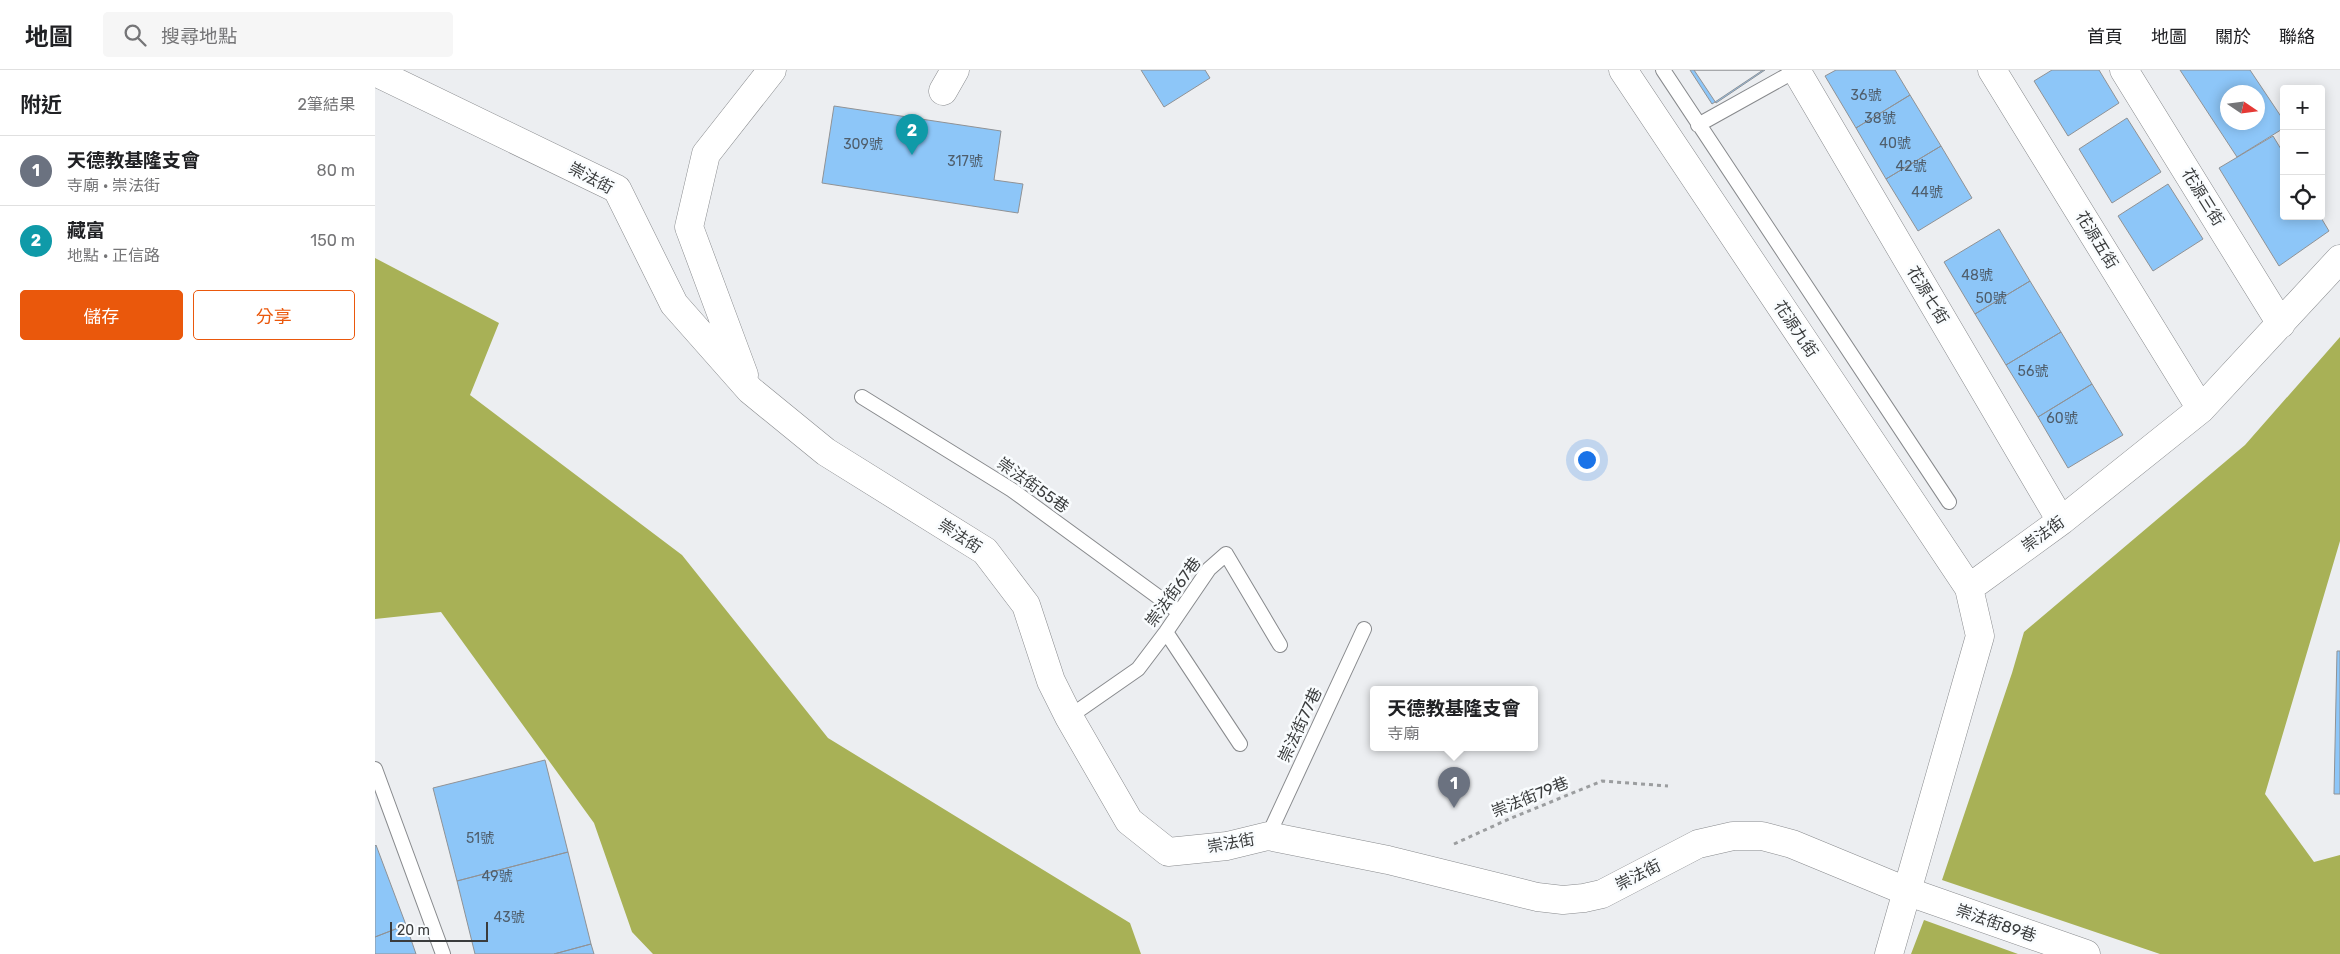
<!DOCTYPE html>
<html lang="zh-TW">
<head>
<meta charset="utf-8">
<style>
  body { margin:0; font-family:Rubik,"Noto Sans TC",sans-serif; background:#f6f6f6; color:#202124 }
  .controls { position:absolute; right:15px; top:15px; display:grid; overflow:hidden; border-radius:5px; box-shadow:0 2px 12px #0003 }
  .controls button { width:45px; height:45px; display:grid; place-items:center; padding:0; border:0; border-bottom:1px solid #e0e0e0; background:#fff; color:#202124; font:25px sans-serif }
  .compass { position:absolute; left:1845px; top:15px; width:45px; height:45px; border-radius:50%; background:#fff; box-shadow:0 2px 12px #0003; rotate:103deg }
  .scale { position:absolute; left:15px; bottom:12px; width:98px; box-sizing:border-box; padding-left:5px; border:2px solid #3a3c3d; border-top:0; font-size:14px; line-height:18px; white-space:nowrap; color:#3a3c3d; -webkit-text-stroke:4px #f9fcfe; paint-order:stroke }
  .you { position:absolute; left:1211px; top:389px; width:18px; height:18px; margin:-12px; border:4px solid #fff; border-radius:50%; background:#1a73e8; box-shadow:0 0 0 8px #1a73e833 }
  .badge { display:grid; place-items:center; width:32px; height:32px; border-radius:50%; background:#ea580c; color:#fff; font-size:16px; font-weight:700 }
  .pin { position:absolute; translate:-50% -41px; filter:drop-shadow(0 1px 2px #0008) }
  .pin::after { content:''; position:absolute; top:26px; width:18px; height:15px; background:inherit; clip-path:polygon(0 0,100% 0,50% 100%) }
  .popup { position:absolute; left:995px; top:616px; width:168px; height:65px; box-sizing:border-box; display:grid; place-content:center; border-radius:5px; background:#fff; filter:drop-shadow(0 1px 4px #0005); font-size:16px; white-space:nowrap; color:#757577 }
  .popup b { font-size:19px; color:#202124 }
  .popup::after { content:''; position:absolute; left:50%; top:100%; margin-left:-10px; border:10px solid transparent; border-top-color:#fff }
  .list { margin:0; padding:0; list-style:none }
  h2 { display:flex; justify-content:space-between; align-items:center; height:65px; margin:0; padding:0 20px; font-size:21px }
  h2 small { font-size:16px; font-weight:400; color:#757577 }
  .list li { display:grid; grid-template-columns:32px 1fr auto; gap:15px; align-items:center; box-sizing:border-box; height:70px; padding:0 20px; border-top:1px solid #e0e0e0 }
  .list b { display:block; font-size:19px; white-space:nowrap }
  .list p { margin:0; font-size:16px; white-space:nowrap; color:#757577 }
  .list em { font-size:16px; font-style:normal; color:#757577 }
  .actions { display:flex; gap:10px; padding:15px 20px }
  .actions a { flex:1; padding:11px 0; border:1px solid #ea580c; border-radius:5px; text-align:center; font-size:18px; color:#ea580c }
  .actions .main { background:#ea580c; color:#fff }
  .icon { flex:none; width:28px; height:28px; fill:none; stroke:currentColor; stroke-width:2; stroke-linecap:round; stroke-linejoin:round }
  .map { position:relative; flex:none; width:1965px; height:884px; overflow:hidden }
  header { display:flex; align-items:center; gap:30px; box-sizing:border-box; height:70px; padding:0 25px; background:#fff; border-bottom:1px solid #e0e0e0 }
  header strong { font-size:24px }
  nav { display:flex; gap:28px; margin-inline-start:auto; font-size:18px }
  .search { width:350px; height:45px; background:#f6f6f6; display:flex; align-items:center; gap:12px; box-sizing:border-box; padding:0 18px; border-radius:5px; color:#757577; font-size:19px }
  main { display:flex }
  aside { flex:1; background:#fff }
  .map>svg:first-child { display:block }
  .forest { fill:#a8b156 }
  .building { fill:#8dc6f8; stroke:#909295; fill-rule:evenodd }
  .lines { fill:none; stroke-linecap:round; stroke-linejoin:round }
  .lane-casing { stroke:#888a8d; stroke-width:16 }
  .street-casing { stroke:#888a8d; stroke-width:29 }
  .path { stroke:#9b9d9f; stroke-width:3; stroke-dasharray:4 4; stroke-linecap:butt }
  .lane { stroke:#fff; stroke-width:14 }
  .street { stroke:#fff; stroke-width:28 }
  .labels { text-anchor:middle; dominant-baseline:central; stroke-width:5; stroke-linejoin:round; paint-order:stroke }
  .number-label { font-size:14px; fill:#4f5e6c }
  .street-label { font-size:16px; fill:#3a3c3d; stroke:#f9fcfe }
</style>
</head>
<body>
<header>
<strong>地圖</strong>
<div class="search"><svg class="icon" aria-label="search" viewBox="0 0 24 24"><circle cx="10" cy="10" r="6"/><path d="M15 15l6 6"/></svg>搜尋地點</div>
<nav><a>首頁</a><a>地圖</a><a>關於</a><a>聯絡</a></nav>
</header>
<main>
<aside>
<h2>附近<small>2筆結果</small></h2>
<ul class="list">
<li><span class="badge" style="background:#6b7280">1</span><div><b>天德教基隆支會</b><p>寺廟 · 崇法街</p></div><em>80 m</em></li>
<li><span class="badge" style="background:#0f9aa8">2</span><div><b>藏富</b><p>地點 · 正信路</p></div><em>150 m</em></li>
</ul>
<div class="actions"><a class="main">儲存</a><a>分享</a></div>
</aside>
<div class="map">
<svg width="1965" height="884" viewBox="0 0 1965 884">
  <rect width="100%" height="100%" fill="#eceef1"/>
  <path class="forest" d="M0,188L124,253L95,325L307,485L453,668L755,853L766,884H278L257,862L219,753L66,542L0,549Z
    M1965,267V471L1890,724L1939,792L1965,785V884H1785L1567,810L1637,603L1649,562L1870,375Z
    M1549,850L1643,884H1536Z"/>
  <path class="building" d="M766,0H830L835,8L789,37Z
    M1315,0H1388L1337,34Z
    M1319,0H1390L1341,33Z
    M1461,0H1520L1535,25L1481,58L1450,6Z
    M1677,0H1724L1744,33L1693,66L1659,11Z
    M1805,0H1875L1909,51V58L1862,87ZM1852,22H1882V52H1852Z
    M1535,25L1566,76L1511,109L1481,58Z
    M459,36L626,61L619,110L648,114L643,143L447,113Z
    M1752,48L1786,102L1737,133L1704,79Z
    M1898,66L1909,84V146H1945L1954,161L1904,196L1844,98Z
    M1566,76L1597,128L1543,161L1511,109Z
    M1793,114L1828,169L1778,201L1743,146Z
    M1624,159L1655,211L1600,244L1569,192Z
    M1655,211L1686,262L1631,295L1600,244Z
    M1686,262L1717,314L1663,347L1631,295Z
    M1717,314L1748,365L1693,398L1663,347Z
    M1962,581H1965V724H1959Z
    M170,690L193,782L82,811L58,718Z
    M1,775L31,855L0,867V776Z
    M193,782L216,874L179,884H100L82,811Z
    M31,855L41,884H0V867Z
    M216,874L219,884H179Z"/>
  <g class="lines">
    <defs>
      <path id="lane" d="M1288,0L1574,432
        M1323,55L1420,1
        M487,327L637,420L804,542
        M791,562L865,674
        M694,647L763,599L791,562L834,499L851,484L905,575
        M0,699L68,884
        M893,766L989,559"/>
      <path id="street" d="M1248,0L1594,518L1605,566L1514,884
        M1421,0L1686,451
        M1617,0L1826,339
        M1749,0L1906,254
        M0,2L242,119L299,234L375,320L451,382L610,481L651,535L676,611L694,647L754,751L793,782L852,776L893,766L1013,790L1162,827L1188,830L1209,828L1227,824L1323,774L1358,766H1387L1417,774L1531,821L1711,884
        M568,21L580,0
        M369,305L314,157L331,84L397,0
        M1594,518L1686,451L1826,339L1965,189"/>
    </defs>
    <use href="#lane" class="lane-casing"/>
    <use href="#street" class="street-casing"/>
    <path class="path" d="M1079,774L1134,749L1227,711L1293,716"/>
    <use href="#lane" class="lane"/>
    <use href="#street" class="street"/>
  </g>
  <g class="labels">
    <g class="number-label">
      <text x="1491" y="25">36號</text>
      <text x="1505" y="48">38號</text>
      <text x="1520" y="73">40號</text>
      <text x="488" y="74">309號</text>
      <text x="590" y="91">317號</text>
      <text x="1536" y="96">42號</text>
      <text x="1552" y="122">44號</text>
      <text x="1602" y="205">48號</text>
      <text x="1616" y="228">50號</text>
      <text x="1658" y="301">56號</text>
      <text x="1687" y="348">60號</text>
      <text x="105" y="768">51號</text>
      <text x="122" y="806">49號</text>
      <text x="134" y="847">43號</text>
    </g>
    <g class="street-label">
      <text transform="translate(216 108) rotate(28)">崇法街</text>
      <text transform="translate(1828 127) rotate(58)">花源三街</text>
      <text transform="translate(1722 170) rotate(58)">花源五街</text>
      <text transform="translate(1553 225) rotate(59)">花源七街</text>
      <text transform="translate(1421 259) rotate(56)">花源九街</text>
      <text transform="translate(658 415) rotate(35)">崇法街55巷</text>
      <text transform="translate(1668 464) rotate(-36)">崇法街</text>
      <text transform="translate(585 466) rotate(33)">崇法街</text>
      <text transform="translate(798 522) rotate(-54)">崇法街67巷</text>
      <text transform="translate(925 655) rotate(-65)">崇法街77巷</text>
      <text transform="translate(1155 727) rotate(-22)">崇法街79巷</text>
      <text transform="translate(856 773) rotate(-10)">崇法街</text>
      <text transform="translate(1263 805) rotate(-27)">崇法街</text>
      <text transform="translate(1621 853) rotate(19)">崇法街89巷</text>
    </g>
  </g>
</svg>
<div class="controls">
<button>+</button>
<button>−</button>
<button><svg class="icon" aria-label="locate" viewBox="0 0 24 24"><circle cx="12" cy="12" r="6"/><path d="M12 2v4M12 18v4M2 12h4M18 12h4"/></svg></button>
</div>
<svg class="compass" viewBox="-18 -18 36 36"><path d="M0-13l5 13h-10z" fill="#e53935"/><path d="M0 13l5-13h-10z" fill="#757577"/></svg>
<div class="scale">20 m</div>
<div class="you"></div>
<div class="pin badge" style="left:1079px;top:738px;background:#6b7280">1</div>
<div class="popup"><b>天德教基隆支會</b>寺廟</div>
<div class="pin badge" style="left:537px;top:85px;background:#0f9aa8">2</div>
</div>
</main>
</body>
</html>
